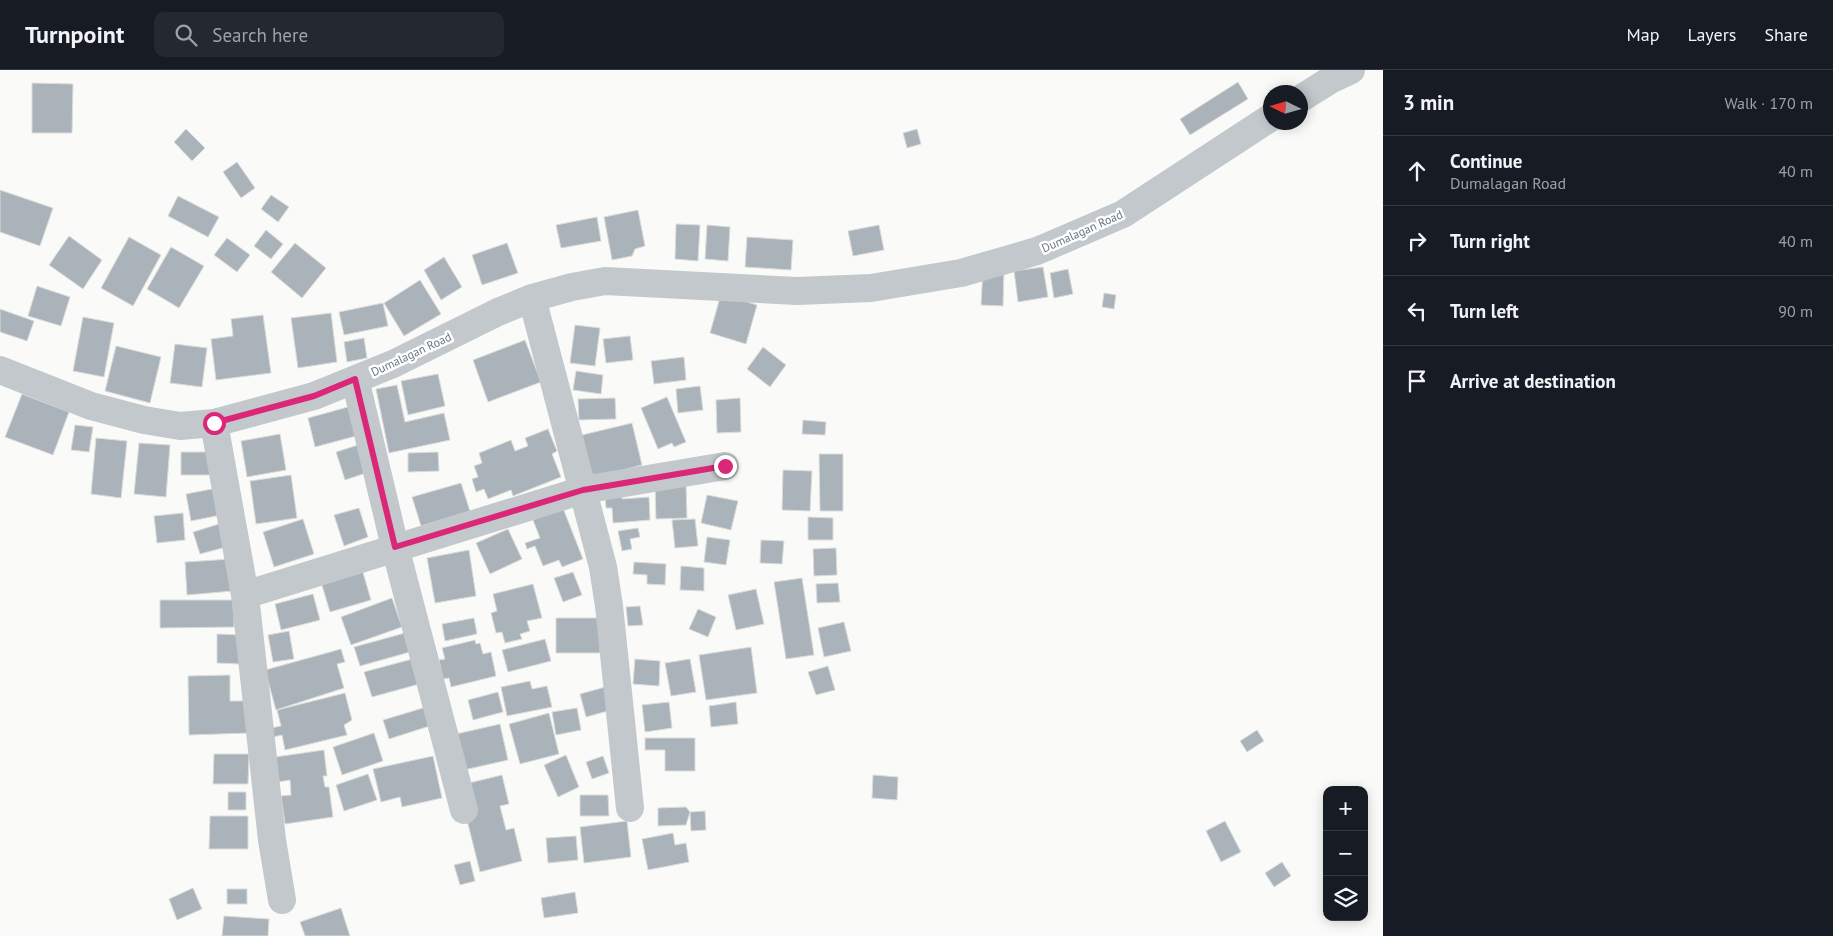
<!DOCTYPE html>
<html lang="en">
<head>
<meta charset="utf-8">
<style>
  body { margin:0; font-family:"PT Sans",sans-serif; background:#242831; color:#f1f3f6 }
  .controls { position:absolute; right:15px; bottom:15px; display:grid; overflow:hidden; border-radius:10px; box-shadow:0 2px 12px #0003 }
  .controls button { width:45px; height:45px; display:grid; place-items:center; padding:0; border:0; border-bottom:1px solid #363941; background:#171b24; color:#f1f3f6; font:25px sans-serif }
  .compass { position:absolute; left:1263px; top:15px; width:45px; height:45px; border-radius:50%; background:#171b24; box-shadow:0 2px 12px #0003; rotate:275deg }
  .stop { position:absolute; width:15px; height:15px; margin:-11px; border:4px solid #db2777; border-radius:50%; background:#fff }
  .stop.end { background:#db2777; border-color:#fff; box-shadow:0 1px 5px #0008 }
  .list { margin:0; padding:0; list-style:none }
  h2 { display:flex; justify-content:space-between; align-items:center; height:65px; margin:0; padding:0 20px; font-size:21px }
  h2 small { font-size:16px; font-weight:400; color:#9ea1a6 }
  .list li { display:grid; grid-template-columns:32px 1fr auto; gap:15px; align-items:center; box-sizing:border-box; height:70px; padding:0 20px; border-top:1px solid #363941 }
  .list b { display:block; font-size:19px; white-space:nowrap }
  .list p { margin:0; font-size:16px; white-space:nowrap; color:#9ea1a6 }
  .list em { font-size:16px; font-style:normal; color:#9ea1a6 }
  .icon { flex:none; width:28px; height:28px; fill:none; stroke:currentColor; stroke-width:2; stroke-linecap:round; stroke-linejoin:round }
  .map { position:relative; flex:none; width:1383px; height:866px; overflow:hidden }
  header { display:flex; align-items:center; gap:30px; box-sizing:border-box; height:70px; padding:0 25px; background:#171b24; border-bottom:1px solid #363941 }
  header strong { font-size:24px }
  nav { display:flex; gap:28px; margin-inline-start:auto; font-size:18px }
  .search { width:350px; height:45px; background:#242831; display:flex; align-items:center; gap:12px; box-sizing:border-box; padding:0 18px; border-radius:10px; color:#9ea1a6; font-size:19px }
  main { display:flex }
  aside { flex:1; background:#171b24 }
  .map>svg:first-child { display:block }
  .building { fill:#aab3b9; stroke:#dcdcda }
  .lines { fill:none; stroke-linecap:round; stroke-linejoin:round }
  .minor { stroke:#c3c8cc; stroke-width:28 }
  .route { stroke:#db2777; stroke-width:6 }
  .labels { text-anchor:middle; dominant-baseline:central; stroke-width:5; stroke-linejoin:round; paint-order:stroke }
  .street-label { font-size:12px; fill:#657683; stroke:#fff }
</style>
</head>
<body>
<header>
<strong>Turnpoint</strong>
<div class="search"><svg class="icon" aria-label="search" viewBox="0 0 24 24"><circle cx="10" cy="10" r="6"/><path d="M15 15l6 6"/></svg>Search here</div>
<nav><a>Map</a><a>Layers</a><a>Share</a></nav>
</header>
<main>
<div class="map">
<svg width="1383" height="866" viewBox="0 0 1383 866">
  <rect width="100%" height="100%" fill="#fafaf8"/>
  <path class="building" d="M1238,12L1248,29L1190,65L1180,49Z
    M32,13L73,14L72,63H32Z
    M186,59L205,78L192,91L174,72Z
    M917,59L921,74L907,78L903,63Z
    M237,92L255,118L241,128L223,102Z
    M0,120L53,138L40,176L0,162Z
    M271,125L289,137L278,152L261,139Z
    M178,126L219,147L208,167L168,146Z
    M638,140L645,176L635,179L632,186L612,190L604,147Z
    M597,147L601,171L561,178L556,155Z
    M676,154L700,155L698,191L675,189Z
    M707,155L730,157L728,191L705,189Z
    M879,155L884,180L853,186L848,161Z
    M266,160L283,174L271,189L254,176Z
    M69,166L102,190L83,219L49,195Z
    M129,167L161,185L133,236L101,218Z
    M747,167L793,170L791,200L745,197Z
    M227,168L250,185L237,202L214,185Z
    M295,173L326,198L302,228L271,202Z
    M507,173L518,203L482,215L472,185Z
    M171,177L204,196L179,238L147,219Z
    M444,187L462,217L441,230L424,200Z
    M1043,197L1048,227L1018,232L1014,201Z
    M983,198L1004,199L1003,236L981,235Z
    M1068,199L1073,224L1054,228L1050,203Z
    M420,210L441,244L404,266L384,233Z
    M37,216L70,227L61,256L28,246Z
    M1104,223L1116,225L1114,239L1102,237Z
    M721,224L757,235L746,274L710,263Z
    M383,233L388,256L344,265L339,242Z
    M0,239L34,251L27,271L0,262Z
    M331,243L337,292L298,298L291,248Z
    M263,245L271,303L216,310L211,269L233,266L231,249Z
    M83,247L114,253L104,307L73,301Z
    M575,255L600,258L595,296L570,293Z
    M630,266L633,290L606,293L603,269Z
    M364,268L367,288L347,292L344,272Z
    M525,270L541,312L488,332L473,290Z
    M175,274L207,278L202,317L170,313Z
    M116,276L161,287L150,333L105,321Z
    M763,277L786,295L770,317L747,299Z
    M684,287L686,310L654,314L651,291Z
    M576,301L603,305L601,324L573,320Z
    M438,304L445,336L408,345L401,311Z
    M397,315L405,352L444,343L450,370L389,383L376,319Z
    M700,316L703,340L678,343L676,319Z
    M22,324L69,342L53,385L5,367Z
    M667,327L686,372L674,377L672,373L658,379L641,338Z
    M615,328L616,349L579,350L578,329Z
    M740,328L741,362L717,363L716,330Z
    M348,337L356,366L315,377L308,348Z
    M803,350L826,352L825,365L802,364Z
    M632,353L642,395L592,408L582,365Z
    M75,355L93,357L89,382L71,380Z
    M548,359L557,381L552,384L561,407L513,426L511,420L488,429L484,419L476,422L472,409L478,407L474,396L482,393L479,383L511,370L515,381L528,376L525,368Z
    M280,364L286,400L247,407L241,371Z
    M96,368L127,371L121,428L91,424Z
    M139,373L170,375L166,427L134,424Z
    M358,375L366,403L345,410L336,382Z
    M181,382H212L213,405H181Z
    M438,382L439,401L408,402V383Z
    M819,384H843V441H820Z
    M783,400L812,401L810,441L782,440Z
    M291,405L297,448L256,454L250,411Z
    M686,412L687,448L656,449L655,413Z
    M461,413L470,441L421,456L412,427Z
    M217,418L221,445L191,451L186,424Z
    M621,420L622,429L649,427L650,450L613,453L612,438H606L605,421Z
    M707,425L738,431L731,460L701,453Z
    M359,438L368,467L344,476L334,445Z
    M563,438L583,489L562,497L559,490L543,496L535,476L527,479L525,473L540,468L533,450Z
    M183,443L185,470L157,473L154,446Z
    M808,447L833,448V470H808Z
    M303,449L314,484L274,497L263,462Z
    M695,449L698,476L675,478L672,450Z
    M219,454L226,477L200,484L193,462Z
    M638,458L640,467L630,469L632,479L622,481L618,461Z
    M508,459L522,489L490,504L476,473Z
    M707,467L730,470L726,495L704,492Z
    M761,470L784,471L782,494L760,493Z
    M836,478L837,505L814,506L813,479Z
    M469,480L476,526L435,533L427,488Z
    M231,489L233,521L187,525L185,492Z
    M634,492L666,494L665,515L647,514V505L633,504Z
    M681,496L704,498V521L680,520Z
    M362,499L371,530L330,542L321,512Z
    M573,502L582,525L563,532L554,508Z
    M802,508L814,585L786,589L774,512Z
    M838,513L840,532L817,533L816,514Z
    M533,514L542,548L527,551L530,561L520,564L522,569L505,573L502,562L496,563L491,543L497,541L493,524Z
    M756,519L764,554L736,560L728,525Z
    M313,524L320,550L281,560L275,534Z
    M392,528L402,557L351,575L341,547Z
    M160,530H239L234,545V557L160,558Z
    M640,536L643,555L628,556L626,537Z
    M698,539L716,547L708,567L689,559Z
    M474,548L477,564L445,571L442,554Z
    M556,548H600V583H556Z
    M844,552L851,581L824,587L818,558Z
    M289,561L294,589L273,592L268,565Z
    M405,563L410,582L360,596L354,577Z
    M217,564L243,565L242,594L217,593Z
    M545,569L551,591L508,602L502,580Z
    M475,570L476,574L480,573L483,584L491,582L496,606L451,617L449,608L443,609L439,590L445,589L442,578Z
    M751,577L757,623L706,630L699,585Z
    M341,579L345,592L337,594L344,618L276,640L265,600Z
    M416,588L423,613L372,627L364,602Z
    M635,589L660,591L659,616L633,614Z
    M690,589L696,622L671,626L665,593Z
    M828,596L835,620L816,625L808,602Z
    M230,605V631H248L249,663L189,665L188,606Z
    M530,611L532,619L547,616L552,637L507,646L501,617Z
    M609,616L615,639L586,647L580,624Z
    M498,622L503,642L473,650L468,630Z
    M345,623L352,650L344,655L347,665L285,680L282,665L273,667L271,658L281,656L277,640Z
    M669,632L672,658L645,662L642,635Z
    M736,632L738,654L711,657L709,636Z
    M433,635L439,653L389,669L383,650Z
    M577,638L581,660L556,665L552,642Z
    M549,643L559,684L520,694L509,654Z
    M500,654L508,690L464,700L456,664Z
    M1257,660L1264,671L1247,682L1240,671Z
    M374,663L383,691L342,705L333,677Z
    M645,668H695V701H665V680H645Z
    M324,680L327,706H323L325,717H329L333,747L285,754L281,726L291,725L290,710L278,712L275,687Z
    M214,684H249L248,714H213Z
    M566,685L579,717L558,727L544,695Z
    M433,686L442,728L402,737L400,727L381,732L373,699Z
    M603,686L609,703L592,709L586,692Z
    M368,704L377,730L344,741L336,715Z
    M502,705L509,734L500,736L506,760L514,758L522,791L480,802L466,746L465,714Z
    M873,705L898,707L897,730L872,728Z
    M228,722H246V740H228Z
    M580,725H608L609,746H580Z
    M686,737L690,742L686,755L658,756V738Z
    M705,741L706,760L691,761L690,742Z
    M210,746H248V779H209Z
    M627,751L631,787L584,793L580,757Z
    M1225,751L1241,782L1221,792L1206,761Z
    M673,763L675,775L686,773L689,792L648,800L642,769Z
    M576,766L578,790L548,793L546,768Z
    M470,791L475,811L460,815L454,795Z
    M1282,792L1291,806L1274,817L1265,803Z
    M193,818L202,839L177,850L169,829Z
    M227,819H247V834H227Z
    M575,822L578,843L544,848L541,828Z
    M341,838L350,866H305L300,852Z
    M224,846L269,849L268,866H222Z"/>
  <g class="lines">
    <path class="minor" d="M1300,29L1332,9L1351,0
      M532,228L603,497L609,536L630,738
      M0,300L91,336L144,350L180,356L214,353L314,326L393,294L498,242L532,228L572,217L605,211L797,221L871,218L961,203L1037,181L1123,144L1270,48
      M355,309L395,477L464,740
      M214,353L245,525L272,770L282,830
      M245,525L583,420L725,396"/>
  </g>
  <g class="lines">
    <path class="route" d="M214,353L314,326L355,309L395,477L583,420L725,396"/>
  </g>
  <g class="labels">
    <g class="street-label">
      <text transform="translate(1082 161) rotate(-24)">Dumalagan Road</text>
      <text transform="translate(411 284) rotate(-25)">Dumalagan Road</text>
    </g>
  </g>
</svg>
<div class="controls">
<button>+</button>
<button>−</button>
<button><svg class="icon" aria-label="layers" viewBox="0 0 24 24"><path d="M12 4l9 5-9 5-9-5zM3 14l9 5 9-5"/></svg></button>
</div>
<svg class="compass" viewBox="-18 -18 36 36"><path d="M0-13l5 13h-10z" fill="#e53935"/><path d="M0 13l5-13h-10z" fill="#9ea1a6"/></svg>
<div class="stop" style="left:214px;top:353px"></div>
<div class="stop end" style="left:725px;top:396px"></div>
</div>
<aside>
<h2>3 min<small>Walk · 170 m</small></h2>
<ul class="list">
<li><svg class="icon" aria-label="ahead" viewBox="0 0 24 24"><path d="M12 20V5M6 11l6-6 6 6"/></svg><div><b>Continue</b><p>Dumalagan Road</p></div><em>40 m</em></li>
<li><svg class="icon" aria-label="right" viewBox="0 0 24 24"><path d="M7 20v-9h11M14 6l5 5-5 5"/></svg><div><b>Turn right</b></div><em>40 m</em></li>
<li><svg class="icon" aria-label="left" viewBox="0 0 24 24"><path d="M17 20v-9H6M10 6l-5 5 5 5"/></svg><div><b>Turn left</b></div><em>90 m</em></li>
<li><svg class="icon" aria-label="arrive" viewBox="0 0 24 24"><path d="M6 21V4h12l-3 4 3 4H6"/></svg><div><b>Arrive at destination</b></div></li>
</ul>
</aside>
</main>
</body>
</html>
